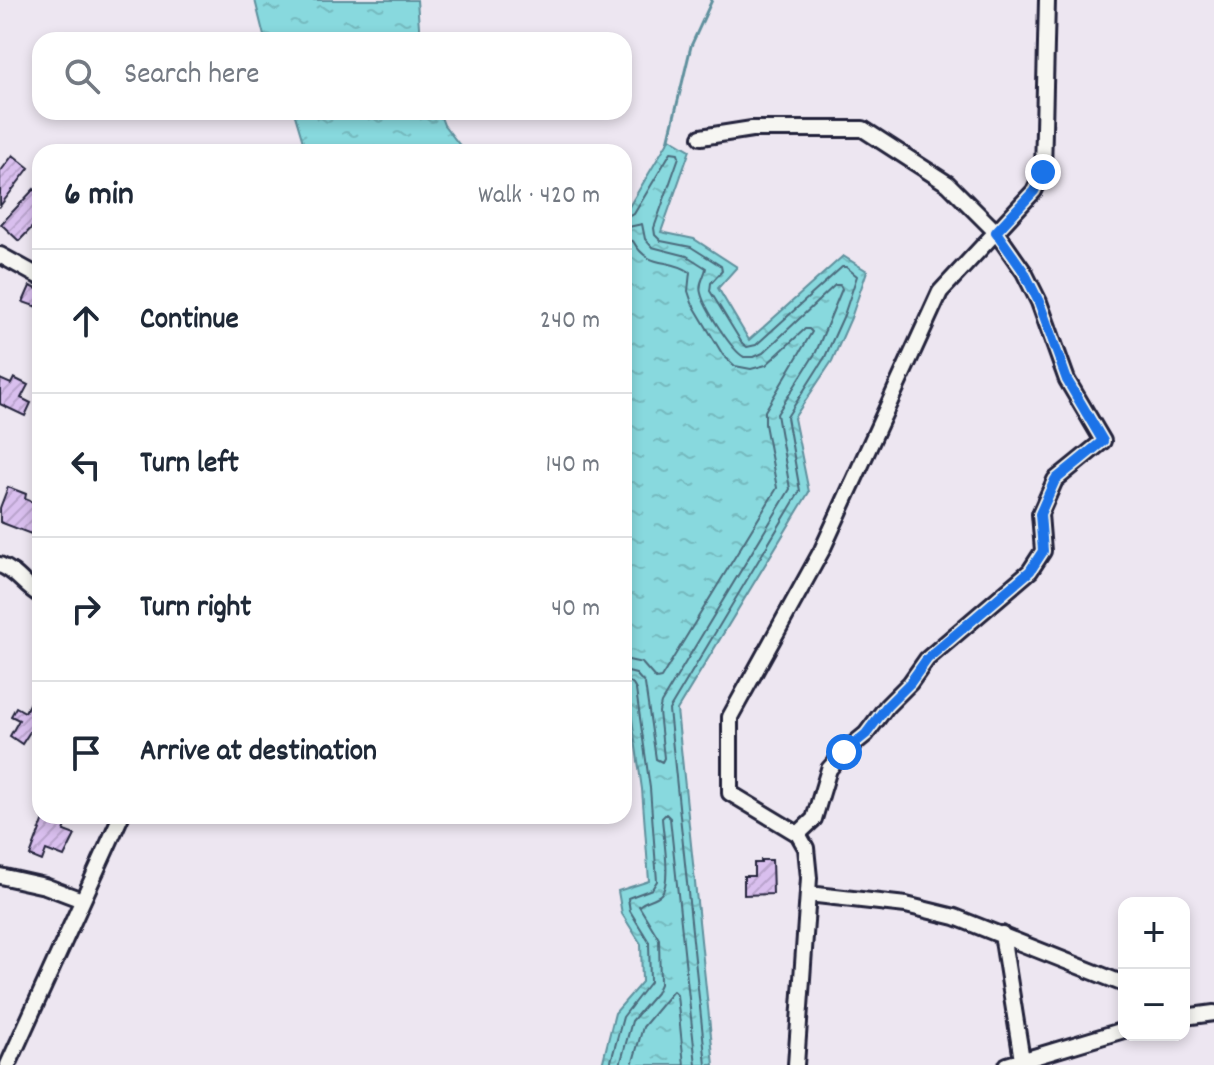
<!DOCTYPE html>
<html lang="en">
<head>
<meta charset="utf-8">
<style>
  body { margin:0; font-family:Dekko,sans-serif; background:#f6f6f7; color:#1f2937 }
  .controls { position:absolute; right:24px; bottom:24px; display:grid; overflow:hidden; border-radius:16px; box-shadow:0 4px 12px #0003 }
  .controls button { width:72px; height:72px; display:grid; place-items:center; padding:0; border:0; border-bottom:2px solid #e0e1e3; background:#fff; color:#1f2937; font:40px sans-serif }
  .stop { position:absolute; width:24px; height:24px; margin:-18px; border:6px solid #1a73e8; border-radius:50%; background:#fff }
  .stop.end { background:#1a73e8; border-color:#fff; box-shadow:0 2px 8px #0008 }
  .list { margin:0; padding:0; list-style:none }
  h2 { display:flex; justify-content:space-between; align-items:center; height:104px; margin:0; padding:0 32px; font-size:34px }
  h2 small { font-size:26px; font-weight:400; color:#747a83 }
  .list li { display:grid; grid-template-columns:52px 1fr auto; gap:24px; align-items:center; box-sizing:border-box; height:144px; padding:0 32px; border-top:2px solid #e0e1e3 }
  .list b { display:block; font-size:30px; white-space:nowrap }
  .list em { font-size:26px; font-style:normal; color:#747a83 }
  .icon { flex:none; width:44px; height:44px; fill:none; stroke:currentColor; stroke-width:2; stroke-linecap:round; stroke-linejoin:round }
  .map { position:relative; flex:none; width:1214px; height:1065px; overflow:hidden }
  .search { position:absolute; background:#fff; box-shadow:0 4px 12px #0003; left:32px; top:32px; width:600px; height:88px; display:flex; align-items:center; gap:20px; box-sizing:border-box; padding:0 28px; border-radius:24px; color:#747a83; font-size:30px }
  .panel { position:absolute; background:#fff; box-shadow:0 4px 12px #0003; left:32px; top:144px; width:600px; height:680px; border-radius:24px }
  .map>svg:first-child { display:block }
  .water { fill:url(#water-ripples); stroke:#5f909d; stroke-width:2 }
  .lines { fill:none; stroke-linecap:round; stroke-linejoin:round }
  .shore { stroke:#4b6b7c; stroke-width:2 }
  .stream { stroke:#5f909d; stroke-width:3 }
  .building { fill:url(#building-hatch); stroke:#22223b; stroke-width:2 }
  .street-casing { stroke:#22223b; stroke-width:20 }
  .street { stroke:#f6f6f2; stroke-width:14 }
  .route { stroke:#1a73e8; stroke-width:10 }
</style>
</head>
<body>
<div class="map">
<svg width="1214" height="1065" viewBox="0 0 1214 1065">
  <defs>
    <pattern id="water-ripples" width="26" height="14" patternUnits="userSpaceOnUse" patternTransform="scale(2)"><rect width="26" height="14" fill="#88d9de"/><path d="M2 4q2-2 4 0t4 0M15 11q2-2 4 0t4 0" fill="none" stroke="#75babf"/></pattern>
    <pattern id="building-hatch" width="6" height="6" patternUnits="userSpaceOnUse" patternTransform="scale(2)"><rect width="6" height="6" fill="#d9bfee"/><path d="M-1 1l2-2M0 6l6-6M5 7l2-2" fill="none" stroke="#baa4cd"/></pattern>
  </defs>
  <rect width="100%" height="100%" fill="#ede6f1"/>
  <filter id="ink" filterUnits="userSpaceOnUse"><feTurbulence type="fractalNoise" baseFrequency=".0125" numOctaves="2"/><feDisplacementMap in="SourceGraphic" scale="16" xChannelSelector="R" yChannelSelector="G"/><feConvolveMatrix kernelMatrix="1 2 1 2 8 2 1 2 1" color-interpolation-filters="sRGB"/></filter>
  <g filter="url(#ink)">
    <path class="water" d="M255,0H417L420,40H265Z
      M294,112H439L444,125L465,152H306Z
      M670,138L690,150L661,232L694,239L737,267L718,288L749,340L843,256L867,271L851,318L832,361L794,418L809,492L677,710L714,1065H602L615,1013L642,982L641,944L622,914L618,891L649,881L642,789L624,663V215Z"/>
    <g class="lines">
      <path class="shore" d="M624,218L634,214L671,152L678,153L679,157L654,228L655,235L661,241L691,247L721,266L722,271L711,283L710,291L742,343L747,347L756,345L842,267H846L857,276L844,315L825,357L787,417L800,491L669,710L706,1065
        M624,228L642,224L645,239L652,247L687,256L706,268C705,276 698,283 701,293C704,307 732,351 744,357H754L763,353L835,285H840L842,289L816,352L777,414L790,489L661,703L659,712L664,758L662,762L656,759L645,684L636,674L624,671
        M624,240L633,241C649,270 668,257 690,272L688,291L692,303L723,355L735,366L751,369L766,365L805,329H809L812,332L765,411V424L777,488L661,678L656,679L642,663L624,659
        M610,1065L623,1017L650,982L649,942L630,911L628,898L652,889L657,881L650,788L636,690L632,683L624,681
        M620,1065L632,1021L656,993L660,984L659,939L639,906C645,900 655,900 661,894C672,883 663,835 662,818L666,814L670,818L696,1065
        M632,1065L643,1027L673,991L677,995L684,1065"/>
      <path class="stream" d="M668,142L691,46L712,0"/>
    </g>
    <path class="building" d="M13,155L29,168L0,206V172Z
      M34,189L40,195V219L19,241L1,224Z
      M30,286L40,290L37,307L23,302Z
      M14,378L28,385L21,398L31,403L25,416L0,404V379L11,384Z
      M8,487L26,494L25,499L40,505L31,534L0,522V508Z
      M40,682V731L33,727L22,744L10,736L19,720L11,716L16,707L25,712Z
      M45,816H70L64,831L75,835L64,857L46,850L42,861L30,856Z
      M761,860H772L773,894L744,895V876H754V863H761Z"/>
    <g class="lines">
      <defs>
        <path id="street" d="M701,137L752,129H863L948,184L996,232L1024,272L1039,302L1067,380L1103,441L1055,480L1040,514L1043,551L1030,571L927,659L910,683L887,706L866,734L844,752L829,769L814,819L798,834
          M0,255L40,277
          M0,565C18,572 24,586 40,595
          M0,876L45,886L82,900
          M808,894L906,905L955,917L1124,984
          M1002,934L1022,1060
          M1184,1017L1214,1013
          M8,1065L121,816
          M796,1065L809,878L806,848L798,834L730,793V717L822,550L940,292L1034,191L1043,172L1047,0
          M1007,1065L1124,1030"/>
      </defs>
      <use href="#street" class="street-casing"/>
      <use href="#street" class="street"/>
    </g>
  </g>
  <g class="lines" filter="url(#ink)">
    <path class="route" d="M844,752L866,734L887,706L910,683L927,659L1030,571L1043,551L1040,514L1055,480L1103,441L1067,380L1039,302L1024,272L996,232L1034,191L1043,172"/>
  </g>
</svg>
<div class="controls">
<button>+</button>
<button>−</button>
</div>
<div class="stop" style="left:844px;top:752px"></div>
<div class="stop end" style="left:1043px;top:172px"></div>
<div class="search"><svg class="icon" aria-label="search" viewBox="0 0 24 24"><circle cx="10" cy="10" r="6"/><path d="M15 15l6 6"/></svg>Search here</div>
<section class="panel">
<h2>6 min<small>Walk · 420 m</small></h2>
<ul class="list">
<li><svg class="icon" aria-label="ahead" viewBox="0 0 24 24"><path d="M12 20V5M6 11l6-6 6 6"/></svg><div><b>Continue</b></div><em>240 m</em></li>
<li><svg class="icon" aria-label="left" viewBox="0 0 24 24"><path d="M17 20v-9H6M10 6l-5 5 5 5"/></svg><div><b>Turn left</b></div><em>140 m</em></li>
<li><svg class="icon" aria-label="right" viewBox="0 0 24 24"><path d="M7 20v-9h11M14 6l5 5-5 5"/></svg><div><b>Turn right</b></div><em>40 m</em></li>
<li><svg class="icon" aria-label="arrive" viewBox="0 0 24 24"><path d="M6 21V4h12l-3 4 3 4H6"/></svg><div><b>Arrive at destination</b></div></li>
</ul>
</section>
</div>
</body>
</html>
